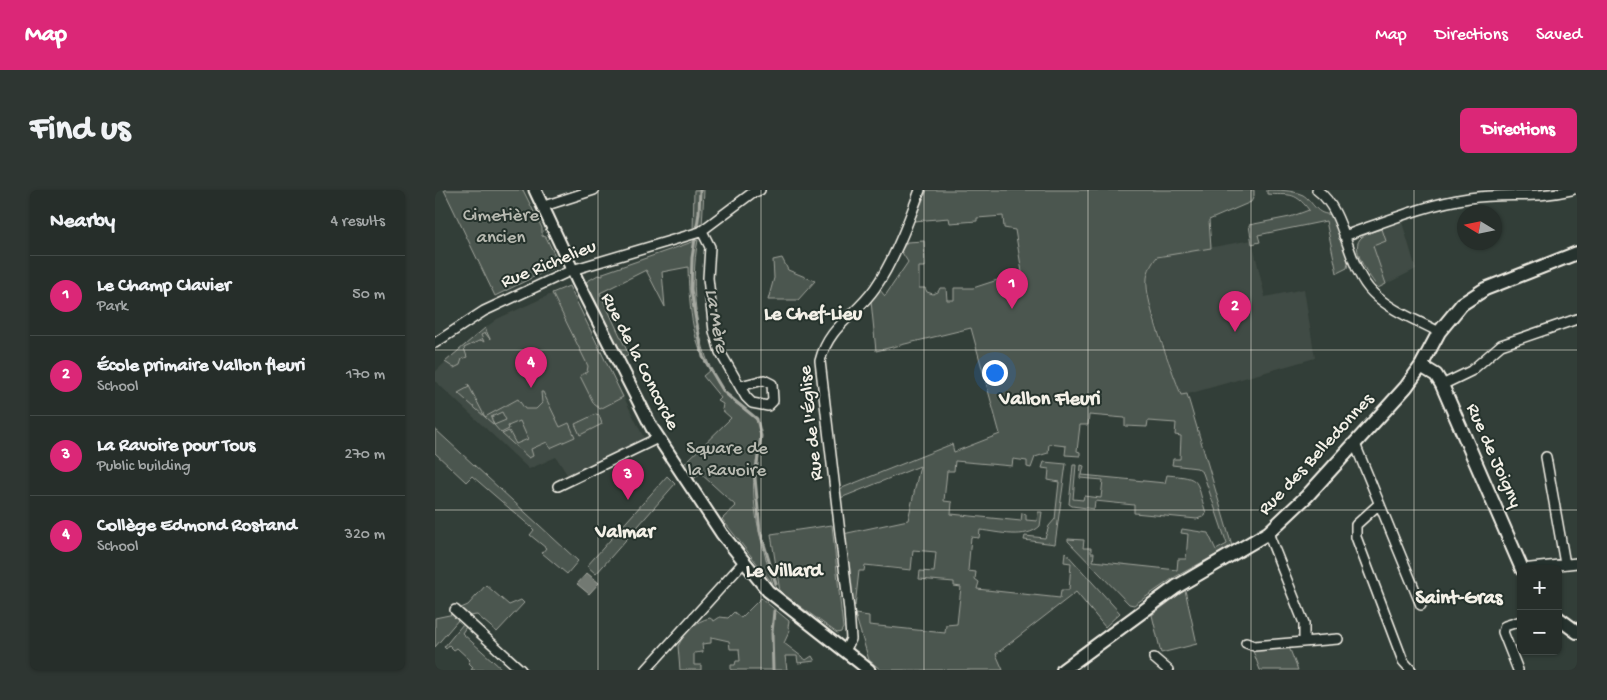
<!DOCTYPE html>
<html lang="en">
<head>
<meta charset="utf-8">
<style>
  body { margin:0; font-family:"Gochi Hand",sans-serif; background:#2e3632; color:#f1f3f6 }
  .controls { position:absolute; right:15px; bottom:15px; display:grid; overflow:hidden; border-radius:8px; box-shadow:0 1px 4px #0004 }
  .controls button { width:45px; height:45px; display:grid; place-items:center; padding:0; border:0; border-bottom:1px solid #424a47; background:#262e2a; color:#f1f3f6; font:25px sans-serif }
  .compass { position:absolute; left:1022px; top:15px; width:45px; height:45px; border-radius:50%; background:#262e2a; box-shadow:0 1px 4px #0004; rotate:280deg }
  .you { position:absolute; left:559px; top:182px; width:18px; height:18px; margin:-12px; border:4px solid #fff; border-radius:50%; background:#1a73e8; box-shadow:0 0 0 8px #1a73e833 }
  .badge { display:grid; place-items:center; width:32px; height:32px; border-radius:50%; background:#db2777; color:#fff; font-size:16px; font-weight:700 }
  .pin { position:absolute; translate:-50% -41px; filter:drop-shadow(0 1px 2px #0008) }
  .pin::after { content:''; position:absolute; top:26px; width:18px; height:15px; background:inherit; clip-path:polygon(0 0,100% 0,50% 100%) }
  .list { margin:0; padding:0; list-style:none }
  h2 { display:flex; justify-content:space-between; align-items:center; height:65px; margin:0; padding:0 20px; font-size:21px }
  h2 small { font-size:16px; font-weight:400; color:#a4a8a8 }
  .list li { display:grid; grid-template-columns:32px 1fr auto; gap:15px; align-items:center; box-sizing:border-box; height:80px; padding:0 20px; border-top:1px solid #424a47 }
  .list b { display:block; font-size:19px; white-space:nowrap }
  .list p { margin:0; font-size:16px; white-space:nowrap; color:#a4a8a8 }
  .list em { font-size:16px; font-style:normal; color:#a4a8a8 }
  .map { position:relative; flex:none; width:1142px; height:480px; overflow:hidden; border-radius:8px }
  header { display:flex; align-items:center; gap:30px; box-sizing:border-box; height:70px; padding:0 25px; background:#db2777; color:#fff }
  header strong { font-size:24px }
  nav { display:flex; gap:28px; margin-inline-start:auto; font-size:18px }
  .intro { display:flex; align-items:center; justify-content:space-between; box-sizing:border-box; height:120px; padding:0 30px }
  h1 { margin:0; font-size:35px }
  .button { padding:12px 22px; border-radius:8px; background:#db2777; color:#fff; font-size:18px; font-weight:700 }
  main { display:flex; gap:30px; padding:0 30px }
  aside { flex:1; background:#262e2a; border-radius:8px; box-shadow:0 1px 4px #0004 }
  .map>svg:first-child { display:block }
  .built { fill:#404b44 }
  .green { fill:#4c564f; stroke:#a0a49c }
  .water { fill:#727972; stroke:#a6a9a1 }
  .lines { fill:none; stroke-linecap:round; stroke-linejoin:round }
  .stream { stroke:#a6a9a1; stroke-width:3 }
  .minor-casing { stroke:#f4f1e8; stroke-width:12 }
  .tertiary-casing { stroke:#f4f1e8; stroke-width:15 }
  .secondary-casing { stroke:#f4f1e8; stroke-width:16 }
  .minor { stroke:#26332d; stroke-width:9 }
  .tertiary { stroke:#26332d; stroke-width:11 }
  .secondary { stroke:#26332d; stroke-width:12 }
  .grid { fill:none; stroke:#f4f1e8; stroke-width:1; stroke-opacity:0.55 }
  .labels { text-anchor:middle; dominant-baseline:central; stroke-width:4; stroke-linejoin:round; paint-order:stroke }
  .park-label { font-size:19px; fill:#b9bbb2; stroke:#26332d }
  .street-label { font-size:19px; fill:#f4f1e8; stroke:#26332d }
  .neighbourhood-label { font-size:20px; font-weight:bold; fill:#f4f1e8; stroke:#26332d }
  .water-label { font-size:20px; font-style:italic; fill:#babbb3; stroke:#26332d }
</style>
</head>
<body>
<header>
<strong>Map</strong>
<nav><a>Map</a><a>Directions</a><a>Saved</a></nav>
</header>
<div class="intro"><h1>Find us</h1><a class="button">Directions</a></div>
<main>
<aside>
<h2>Nearby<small>4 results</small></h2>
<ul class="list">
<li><span class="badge">1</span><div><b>Le Champ Clavier</b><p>Park</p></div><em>50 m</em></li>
<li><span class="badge">2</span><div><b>École primaire Vallon fleuri</b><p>School</p></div><em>170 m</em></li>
<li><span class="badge">3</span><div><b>La Ravoire pour Tous</b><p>Public building</p></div><em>270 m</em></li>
<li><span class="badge">4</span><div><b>Collège Edmond Rostand</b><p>School</p></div><em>320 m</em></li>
</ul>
</aside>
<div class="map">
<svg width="1142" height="480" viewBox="0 0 1142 480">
  <rect width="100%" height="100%" fill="#323e38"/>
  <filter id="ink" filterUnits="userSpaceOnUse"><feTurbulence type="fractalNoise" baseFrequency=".02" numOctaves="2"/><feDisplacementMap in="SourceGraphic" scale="10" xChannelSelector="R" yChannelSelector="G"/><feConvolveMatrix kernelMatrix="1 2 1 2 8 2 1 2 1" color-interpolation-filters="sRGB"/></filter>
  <g filter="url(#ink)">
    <path class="built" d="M967,32L981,79L943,98L930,81L922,58L925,49L933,44Z
      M817,50L830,107L869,99L880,168L746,206L716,116L712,89L716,75L722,67Z
      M134,96L209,248L133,286L121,267L94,279L0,191V182L33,151L62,129Z"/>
    <path class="green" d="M9,0H88L107,38V46L111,47L123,72L121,76L60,106Z
      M259,0H269L267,36L258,41Z
      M492,0H819V6L816,12L774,30L776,58L722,67C717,73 713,80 712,88C709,113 737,179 746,205L752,204L797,356L740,387L699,415L694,414L633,351V349L649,350L648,358H656V363H659L658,371L742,380L743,369H751L753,344L746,343L747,339L773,343L781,360L792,354L768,283L762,278L737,275L738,269H745L746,246L740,245L741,233L713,231L712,237L690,236V228L654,225L653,235H645L642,261L645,262V266L630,265L631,256L614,254L613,263L600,267L596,278L592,277V271L578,269L577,276L520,271L519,281H512L509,311L517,312L516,324L586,331L587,323L591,324V330L602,331L603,322H607L605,336C591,350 563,342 545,340L544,348L536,347L533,381L541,382L540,389L544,392L542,399L625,408L626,400H634L636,373L629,372L630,362L685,423L670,437L641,402L561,464L568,480H446L434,470L420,424L434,426V435L510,443L511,435L522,434L526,397L519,396V392L484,389L485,381L499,382L501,362L478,360L476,380L430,375L429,381H424L420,416L417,411L408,344L473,330L485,276L403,309L402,300L517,254L519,262L565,244L536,138L441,161L436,111L444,99L450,106L473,72L466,61L472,52L489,51L490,77H484V98H490L492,102L498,104L503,102L505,98H511L512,110H519V98H538L587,82L580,40L569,38L568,26L542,28V31L515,33L514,28L479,31Z
      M832,0C843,0 857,0 868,5C878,11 881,26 897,24L914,68L912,78L902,83L891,31L823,45L825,52L817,54L814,35L855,27L874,20C859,0 853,6 832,4Z
      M947,39L951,51L938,56L951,94L943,98C936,88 915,61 925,49C930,43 940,41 947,39Z
      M263,50C254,94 261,162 287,200C294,212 316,222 321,230C330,246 320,270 319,286C316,321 329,361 338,394L287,329L301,316L265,283L258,290L248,275L296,228L287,220L288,214L283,211L286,208L268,186L275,180C256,152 254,110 253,77L227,82L230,117L211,80L165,103L194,165L188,168L151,92L163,85L168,86V83Z
      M347,68L353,80L380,91L363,110H333L339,88L338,70Z
      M134,96L188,207L165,219L159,214L145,186L152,182L153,176L117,103Z
      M50,138L55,149L50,143L46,145L49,152L46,150L29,158L32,167L27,169L25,175L19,178L10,172Z
      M33,194L50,227L83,209L90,219H101L107,213L106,202H108L125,237L134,233L140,247L115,258L112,252L96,259L98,266L94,268L67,244L74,241L81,254L93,249L85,231L73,236L74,239L66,243L59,235L71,230L67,222L56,227L59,235L23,203L34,197Z
      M161,224L164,225L167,234L145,245L140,234Z
      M0,239L143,371L132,384L107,363L111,358L95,345L99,340L96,337L37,286L31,292L0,263Z
      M609,272L631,274L620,354L589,350L590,346L610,348L614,336L620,329L624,292L613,290L614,279L607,278Z
      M638,275H641L638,309L648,310L649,306L666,308L668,290L645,288L646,275L649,276L647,285L730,293L732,285C768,288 760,289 771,323L770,326L762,329L699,323V315L660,311L659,319L637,316L634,314Z
      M232,286L240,294L161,384L152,376Z
      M397,335L408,438L406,442L402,443L345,402L336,344Z
      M51,395L74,415L86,410L89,413L62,442L42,425L34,426L26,418L33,415Z
      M750,400L762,454L726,463L717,425Z
      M326,408L354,431L353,437L355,440L349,453L371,470L377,466L380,471L363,473L362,466H350L352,480H296V475H300L301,471H305L304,459H295L294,451L276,447V453L267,454L268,462L259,463V475H266V480H245L243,456C250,442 260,431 275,428L279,431L285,427L293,428L299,422L306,428Z
      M19,424L24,429L0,457V428Z
      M28,434L31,437L27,443L68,480H36L38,477L33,472L35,470L22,458L19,460L14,455L11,459L9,457Z
      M854,457L863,480H825L818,461Z"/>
    <path class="water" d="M152,383L164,393L154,404L142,394Z"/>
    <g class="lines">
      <path class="stream" d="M265,0L264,23L257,68L256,99L260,125L268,167L289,202L322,229L326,246L320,288L325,341L341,394
        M338,480L337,443L339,421"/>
      <defs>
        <path id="minor" d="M882,0C912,22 911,77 938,103C956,121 982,130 1004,142
          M109,16L159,0
          M267,41L275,57L273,88L279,141L285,162L311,207L317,213L333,216L338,211L337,194L329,190L305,196
          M909,46C949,32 992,14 1034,8C1071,3 1100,9 1137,0
          M0,153L49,121L137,80L265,42L317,3L325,0
          M1007,195L1036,181L1066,155L1142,129
          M920,254L986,415
          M1111,267L1130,374
          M123,296L223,248
          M944,314L921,335V347L968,471L976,480
          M833,343L869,433V451
          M1087,379L1142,373
          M20,420L86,480
          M811,453L819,456L903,449
          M410,461L416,449L414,420L385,171C394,135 421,126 440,98C459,71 474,31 485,0
          M719,468L733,480
          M211,480L308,373
          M1083,480L1068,442L1070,436L1086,431"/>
        <path id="tertiary" d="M100,0L143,92L217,238L287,344L333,401L434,480"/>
        <path id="secondary" d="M986,176L1001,185L1007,195L1087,379
          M1123,428L1142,442
          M628,480L741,397L833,343L872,306L971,197L986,176L1004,142L1027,114L1050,99L1142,63"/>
      </defs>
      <use href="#minor" class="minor-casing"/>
      <use href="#tertiary" class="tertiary-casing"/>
      <use href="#secondary" class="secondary-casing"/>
      <use href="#minor" class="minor"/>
      <use href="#tertiary" class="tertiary"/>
      <use href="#secondary" class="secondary"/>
    </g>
  </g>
  <path class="grid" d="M163,0V480M326,0V480M489,0V480M653,0V480M816,0V480M979,0V480M0,160H1142M0,320H1142"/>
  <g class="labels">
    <g class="park-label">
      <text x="66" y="26">Cimetière<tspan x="66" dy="22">ancien</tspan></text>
      <text x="292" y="259">Square de<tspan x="292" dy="22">la Ravoire</tspan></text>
    </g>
    <g class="street-label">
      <text transform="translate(114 75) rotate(-22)">Rue Richelieu</text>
      <text transform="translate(204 172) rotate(63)">Rue de la Concorde</text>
      <text transform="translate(377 233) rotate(-96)">Rue de l'Église</text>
      <text transform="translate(882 265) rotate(-47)">Rue des Belledonnes</text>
      <text transform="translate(1058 266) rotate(66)">Rue de Joigny</text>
    </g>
    <g class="neighbourhood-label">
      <text x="378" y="125">Le Chef-Lieu</text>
      <text x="615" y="210">Vallon Fleuri</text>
      <text x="190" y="343">Valmar</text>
      <text x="349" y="382">Le Villard</text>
      <text x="1024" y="409">Saint-Gras</text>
    </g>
    <g class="water-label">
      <text transform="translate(280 131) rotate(80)">La Mère</text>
    </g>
  </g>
</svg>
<div class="controls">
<button>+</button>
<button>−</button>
</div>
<svg class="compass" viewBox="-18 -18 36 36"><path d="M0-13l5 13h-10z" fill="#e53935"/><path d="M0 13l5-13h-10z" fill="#a4a8a8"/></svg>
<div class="you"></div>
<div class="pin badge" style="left:577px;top:119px">1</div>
<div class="pin badge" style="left:800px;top:142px">2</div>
<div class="pin badge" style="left:193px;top:310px">3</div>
<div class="pin badge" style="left:96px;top:198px">4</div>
</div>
</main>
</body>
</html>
